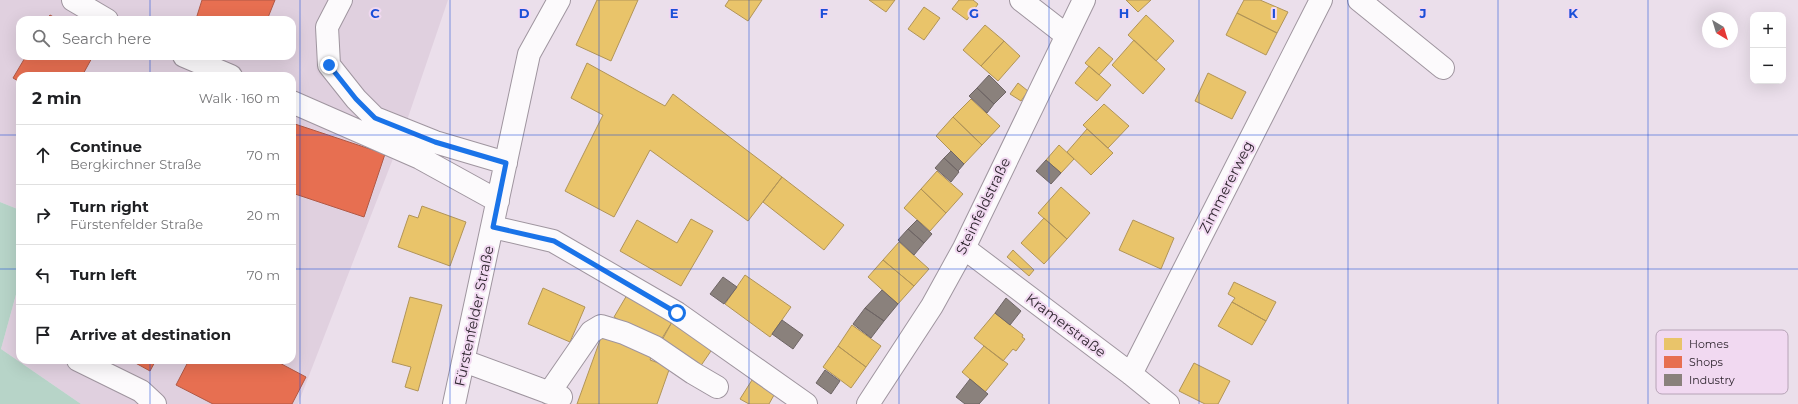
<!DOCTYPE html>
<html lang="en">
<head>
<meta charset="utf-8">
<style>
  body { margin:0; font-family:Montserrat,sans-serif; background:#f6f6f6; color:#202124 }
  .controls { position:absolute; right:12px; top:12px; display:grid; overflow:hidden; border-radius:8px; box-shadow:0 4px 16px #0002 }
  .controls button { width:36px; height:36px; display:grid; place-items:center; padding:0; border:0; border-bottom:1px solid #e0e0e0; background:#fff; color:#202124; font:20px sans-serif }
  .compass { position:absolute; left:1702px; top:12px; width:36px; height:36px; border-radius:50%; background:#fff; box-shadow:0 4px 16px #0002; rotate:142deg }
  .stop { position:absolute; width:12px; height:12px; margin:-9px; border:3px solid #1a73e8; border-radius:50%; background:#fff }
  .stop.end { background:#1a73e8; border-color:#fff; box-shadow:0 1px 4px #0008 }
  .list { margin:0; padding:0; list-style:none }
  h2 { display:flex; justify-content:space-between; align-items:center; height:52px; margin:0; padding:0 16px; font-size:17px }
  h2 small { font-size:13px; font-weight:400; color:#757577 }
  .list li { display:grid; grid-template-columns:26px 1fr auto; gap:12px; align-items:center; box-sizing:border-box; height:60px; padding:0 16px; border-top:1px solid #e0e0e0 }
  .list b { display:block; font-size:15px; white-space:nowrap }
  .list p { margin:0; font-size:13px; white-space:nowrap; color:#757577 }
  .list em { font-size:13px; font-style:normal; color:#757577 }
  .icon { flex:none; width:22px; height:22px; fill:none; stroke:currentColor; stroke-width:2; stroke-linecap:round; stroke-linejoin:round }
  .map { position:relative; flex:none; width:1798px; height:404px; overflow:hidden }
  .search { position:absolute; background:#fff; box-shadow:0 4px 16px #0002; left:16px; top:16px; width:280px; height:44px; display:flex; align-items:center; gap:10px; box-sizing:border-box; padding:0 14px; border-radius:12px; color:#757577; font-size:15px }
  .panel { position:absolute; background:#fff; box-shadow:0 4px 16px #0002; left:16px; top:72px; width:280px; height:292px; border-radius:12px }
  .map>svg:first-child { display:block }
  .commercial { fill:#e0d0df; fill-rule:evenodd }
  .green { fill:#b7d4c8 }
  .homes { fill:#e9c46a; stroke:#b19458 }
  .shops { fill:#e76f51; stroke:#b05946 }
  .industry { fill:#8a817c; stroke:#6e6565 }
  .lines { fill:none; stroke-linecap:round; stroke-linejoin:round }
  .minor-casing { stroke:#9f959f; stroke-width:24 }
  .minor { stroke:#fcfafc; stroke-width:22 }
  .route { stroke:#1a73e8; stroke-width:5 }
  .grid { fill:none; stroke:#1d4ed8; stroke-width:1; stroke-opacity:0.55 }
  .labels { text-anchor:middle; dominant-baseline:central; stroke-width:4; stroke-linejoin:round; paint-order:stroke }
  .street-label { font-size:14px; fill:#2e252e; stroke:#f1d9f1 }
  .key { fill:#f1d9f1; stroke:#b6a3b6; stroke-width:1 }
  .key-label { font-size:11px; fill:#2e252e }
  .grid-label { font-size:13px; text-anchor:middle; font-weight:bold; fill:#1d4ed8; stroke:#f1d9f1; stroke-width:4; stroke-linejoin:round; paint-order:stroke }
</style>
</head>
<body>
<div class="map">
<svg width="1798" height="404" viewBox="0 0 1798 404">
  <rect width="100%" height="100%" fill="#ebdfeb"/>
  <path class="commercial" d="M0,0H448L401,138L298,404H81L1,349L20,280V360H292V76H20V210L0,202ZM20,20H292V56H20Z"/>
  <path class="green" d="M0,202L20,210V280L1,349L81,404H0Z"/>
  <path class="homes" d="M597,0H638L611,61L576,45Z
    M729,0H762L748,21L725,6Z
    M869,0H895L886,12Z
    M959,0H973L978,4L967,20L952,9Z
    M1126,0H1151L1138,12Z
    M1244,0H1260L1288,12L1277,33L1237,13Z
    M924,7L940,18L924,40L908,29Z
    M1237,13L1277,33L1266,55L1226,35Z
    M1146,15L1174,41L1156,61L1128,35Z
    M985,25L1004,41L981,66L963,50Z
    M1134,40L1165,69L1143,94L1112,65Z
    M1004,41L1020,56L998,81L981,66Z
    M1099,47L1113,59L1099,75L1085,63Z
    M587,63L665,106L673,94L782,177L748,221L650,150L614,217L565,191L603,115L571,98Z
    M1089,66L1111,85L1097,101L1075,83Z
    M1208,73L1246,92L1232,119L1195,101Z
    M1018,83L1028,91L1021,101L1010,94Z
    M971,99L1000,126L982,145L953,117Z
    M1104,104L1129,126L1108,148L1083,125Z
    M953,117L982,145L964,164L936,136Z
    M1087,129L1113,153L1091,175L1067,152Z
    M1059,145L1074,159L1061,173L1046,160Z
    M937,171L963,194L946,213L921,189Z
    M782,177L844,225L824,250L763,202Z
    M1061,187L1090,213L1067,239L1038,213Z
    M921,189L946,213L930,231L904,208Z
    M422,206L466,222L450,266L398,247L409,215L418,218Z
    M1044,218L1067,239L1044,264L1021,243Z
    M691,219L713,231L681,286L620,251L637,220L677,243Z
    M1133,220L1174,238L1161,269L1119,250Z
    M899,242L929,269L914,286L883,260Z
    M1013,250L1034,270L1029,276L1007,257Z
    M883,260L914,286L898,304L868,277Z
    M745,275L791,307L770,337L725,304Z
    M1234,282L1276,302L1266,321L1232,302L1235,298L1228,294Z
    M543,288L585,307L570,342L528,324Z
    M627,295L672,322L659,343L614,317Z
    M410,297L442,305L418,391L405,387L411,367L392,362Z
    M1232,302L1266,321L1252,345L1218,326Z
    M995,313L1023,335L1022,337L1025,339L1016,351L1013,349L1003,361L974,338Z
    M672,322L713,348L700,367L661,342Z
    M852,325L881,346L866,367L838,346Z
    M603,332L654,351L650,360L670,367L657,404H577Z
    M838,346L866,367L851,388L823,367Z
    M984,346L1008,364L985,392L962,372Z
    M1194,363L1230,381L1218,404H1205L1179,391Z
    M752,380L774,395L769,404H749L740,399Z"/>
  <path class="shops" d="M202,0H275L267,20H200L196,19Z
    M50,15L59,20H46Z
    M26,56H93L82,76H20V82L13,78Z
    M292,123L385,154L364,217L292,193Z
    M130,360H156L150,371Z
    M189,360H274L306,377L292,404H213L176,385Z"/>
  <path class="industry" d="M989,75L1006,92L994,104L977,88Z
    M977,88L994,104L987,113L969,96Z
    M951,151L964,164L958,171L944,158Z
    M944,158L959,172L951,182L935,168Z
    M1046,160L1061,173L1051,184L1036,171Z
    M917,220L932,234L924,243L908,229Z
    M908,229L924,243L914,255L898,240Z
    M723,277L737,287L724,304L710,294Z
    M882,290L898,304L884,321L865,308Z
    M1006,298L1021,311L1010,325L995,313Z
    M865,308L884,321L871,338L853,324Z
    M782,320L803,335L793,349L772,334Z
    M825,370L840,381L831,394L816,383Z
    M970,379L988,394L979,404H965L956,397Z"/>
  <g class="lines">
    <defs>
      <path id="minor" d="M73,0L107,20
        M341,0L327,27L329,65L356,99L375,118L435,142L506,163
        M1021,0L1066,35
        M1359,0L1443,68
        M184,56L231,76
        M292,102L420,158L498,201
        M493,227L553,241L677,313L806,404
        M964,248L1131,374L1168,404
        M78,360L141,391L155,404
        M464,361L561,397
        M1131,374L1321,0
        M549,393L591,332L601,326L624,333L655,347L693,373L717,387
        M454,404L529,54L559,0
        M868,404L932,306L964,248L1084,0"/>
    </defs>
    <use href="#minor" class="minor-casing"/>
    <use href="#minor" class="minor"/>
  </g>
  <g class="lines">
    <path class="route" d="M329,65L356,99L375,118L435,142L506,163L493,227L554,241L677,313"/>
  </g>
  <path class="grid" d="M150,0V20M300,0V404M450,0V404M599,0V404M749,0V404M899,0V404M1049,0V404M1199,0V404M1348,0V404M1498,0V404M1648,0V404M150,56V76M0,135H20M292,135H1798M0,269H20M292,269H1798M150,360V404"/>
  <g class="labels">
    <g class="street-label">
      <text transform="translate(1226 187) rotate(-63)">Zimmererweg</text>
      <text transform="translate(983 206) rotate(-64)">Steinfeldstraße</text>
      <text transform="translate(474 316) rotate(-78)">Fürstenfelder Straße</text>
      <text transform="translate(1066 325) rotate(37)">Kramerstraße</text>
    </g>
  </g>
  <rect x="1656" y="330" width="132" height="64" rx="6" class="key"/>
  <rect x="1664" y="338" width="18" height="12" fill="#e9c46a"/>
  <rect x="1664" y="356" width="18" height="12" fill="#e76f51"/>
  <rect x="1664" y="374" width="18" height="12" fill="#8a817c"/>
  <g class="key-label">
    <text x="1689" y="348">Homes</text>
    <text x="1689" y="366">Shops</text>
    <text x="1689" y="384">Industry</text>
  </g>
  <g class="grid-label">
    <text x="375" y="18">C</text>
    <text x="524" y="18">D</text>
    <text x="674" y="18">E</text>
    <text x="824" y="18">F</text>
    <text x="974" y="18">G</text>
    <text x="1124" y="18">H</text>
    <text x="1274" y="18">I</text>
    <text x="1423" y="18">J</text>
    <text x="1573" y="18">K</text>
  </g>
</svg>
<div class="controls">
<button>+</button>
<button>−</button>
</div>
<svg class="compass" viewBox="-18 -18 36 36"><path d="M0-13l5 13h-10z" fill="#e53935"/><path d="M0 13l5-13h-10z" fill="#757577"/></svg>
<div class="stop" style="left:677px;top:313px"></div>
<div class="stop end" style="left:329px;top:65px"></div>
<div class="search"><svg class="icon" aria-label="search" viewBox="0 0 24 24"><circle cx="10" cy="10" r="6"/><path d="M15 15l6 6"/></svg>Search here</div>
<section class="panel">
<h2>2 min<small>Walk · 160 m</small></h2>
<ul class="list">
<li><svg class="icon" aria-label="ahead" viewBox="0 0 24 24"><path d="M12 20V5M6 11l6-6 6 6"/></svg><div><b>Continue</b><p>Bergkirchner Straße</p></div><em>70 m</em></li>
<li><svg class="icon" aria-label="right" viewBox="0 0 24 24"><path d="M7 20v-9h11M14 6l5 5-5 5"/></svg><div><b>Turn right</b><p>Fürstenfelder Straße</p></div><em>20 m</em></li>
<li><svg class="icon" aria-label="left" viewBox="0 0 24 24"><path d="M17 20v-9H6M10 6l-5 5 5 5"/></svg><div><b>Turn left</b></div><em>70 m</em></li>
<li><svg class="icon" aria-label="arrive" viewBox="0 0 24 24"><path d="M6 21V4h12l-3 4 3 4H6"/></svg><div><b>Arrive at destination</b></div></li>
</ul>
</section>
</div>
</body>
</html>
